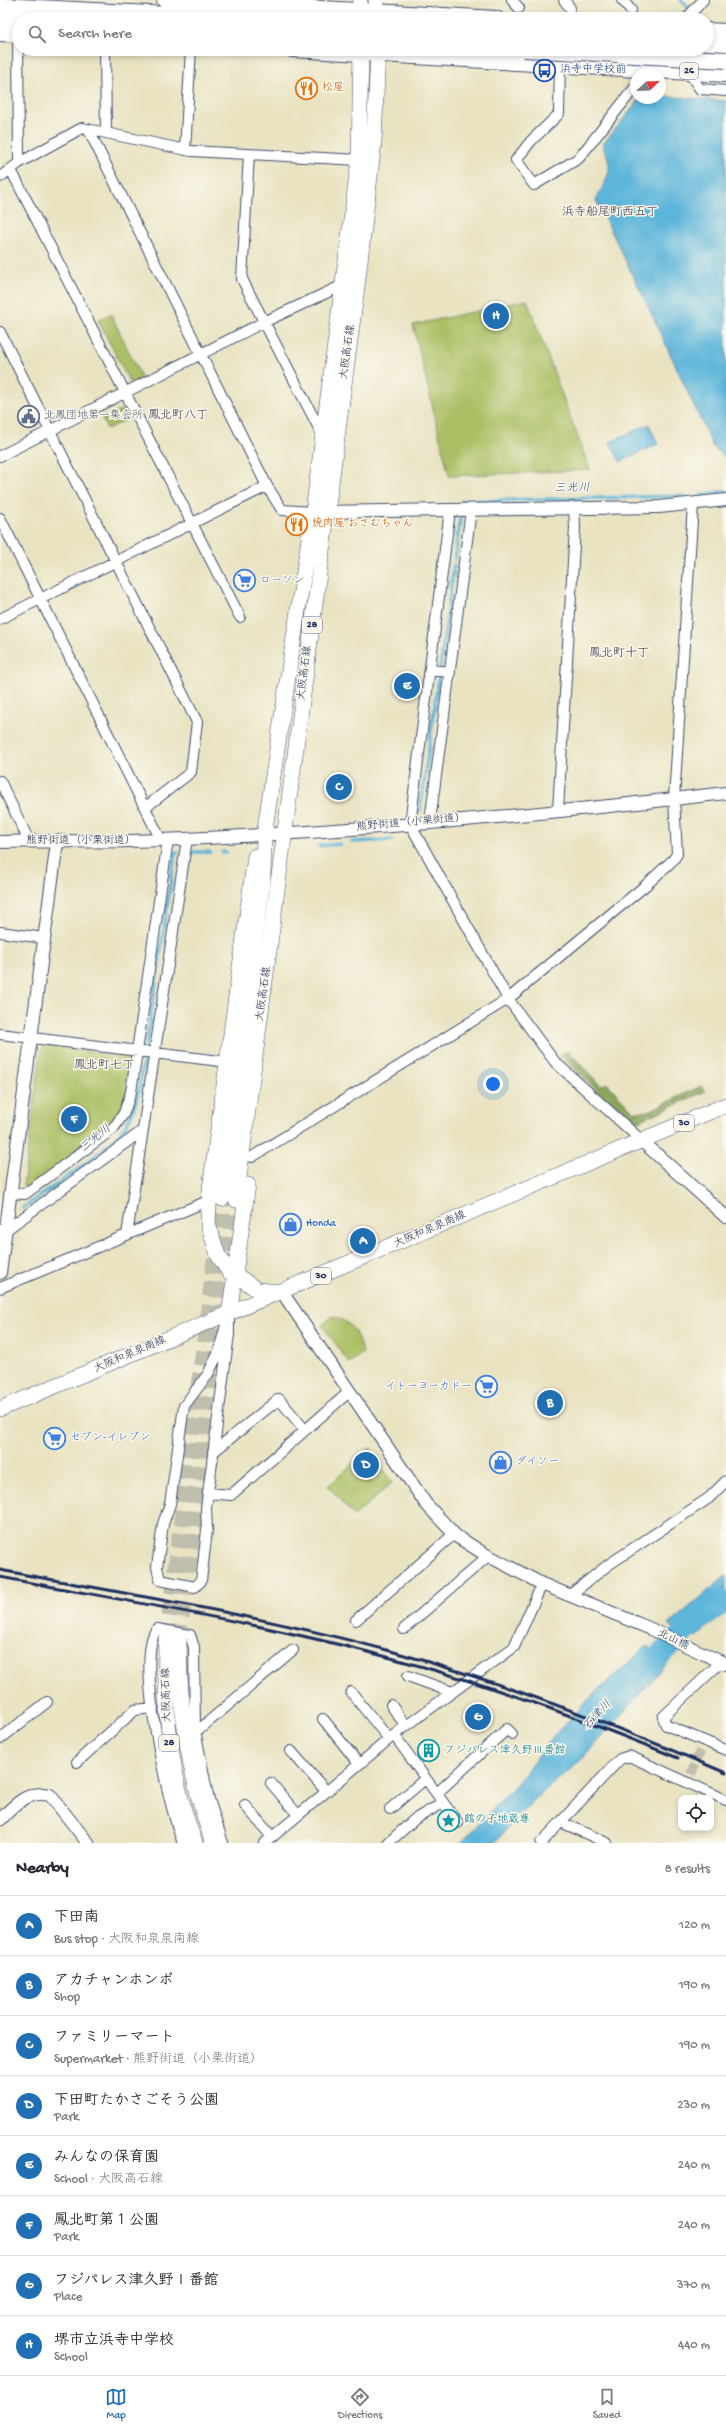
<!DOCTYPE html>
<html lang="en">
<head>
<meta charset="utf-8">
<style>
  body { margin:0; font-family:"Gochi Hand","Klee One",sans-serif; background:#f2f2f3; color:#2b2b33 }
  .controls { position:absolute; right:12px; bottom:12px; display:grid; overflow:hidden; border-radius:8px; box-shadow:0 2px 6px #0003 }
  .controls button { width:36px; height:36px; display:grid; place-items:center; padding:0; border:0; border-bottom:1px solid #e1e1e2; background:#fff; color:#2b2b33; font:20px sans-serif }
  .compass { position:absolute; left:630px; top:68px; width:36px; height:36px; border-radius:50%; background:#fff; box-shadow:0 2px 6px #0003; rotate:67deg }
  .you { position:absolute; left:493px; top:1084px; width:14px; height:14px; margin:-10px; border:3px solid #fff; border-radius:50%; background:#1a73e8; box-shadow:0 0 0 6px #1a73e833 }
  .badge { display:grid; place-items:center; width:26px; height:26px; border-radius:50%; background:#1f6fb2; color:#fff; font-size:13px; font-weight:700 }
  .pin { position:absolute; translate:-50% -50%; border:2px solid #fff; box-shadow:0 1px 4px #0006 }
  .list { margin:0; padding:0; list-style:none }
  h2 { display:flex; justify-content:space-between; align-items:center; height:52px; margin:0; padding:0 16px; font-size:17px }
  h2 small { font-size:13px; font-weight:400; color:#7c7c81 }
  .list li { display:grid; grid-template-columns:26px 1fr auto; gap:12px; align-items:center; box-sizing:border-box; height:60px; padding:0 16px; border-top:1px solid #e1e1e2 }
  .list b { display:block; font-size:15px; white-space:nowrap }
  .list p { margin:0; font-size:13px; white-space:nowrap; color:#7c7c81 }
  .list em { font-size:13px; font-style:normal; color:#7c7c81 }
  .icon { flex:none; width:22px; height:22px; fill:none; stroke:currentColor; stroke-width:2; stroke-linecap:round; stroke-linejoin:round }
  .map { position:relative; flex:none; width:726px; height:1843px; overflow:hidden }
  .search { position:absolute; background:#fff; box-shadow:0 2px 6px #0003; left:12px; right:12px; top:12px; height:44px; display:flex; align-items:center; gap:10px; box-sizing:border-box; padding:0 14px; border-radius:22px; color:#7c7c81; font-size:15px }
  .sheet { height:532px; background:#fff }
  nav { display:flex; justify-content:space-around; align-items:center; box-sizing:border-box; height:56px; border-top:1px solid #e1e1e2; background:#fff; font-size:11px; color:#7c7c81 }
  nav a { display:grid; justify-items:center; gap:2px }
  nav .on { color:#1f6fb2 }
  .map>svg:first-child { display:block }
  .green { fill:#abc065; stroke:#637862 }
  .forest { fill:#88a65a; stroke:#526a5c }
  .water { fill:#5cb5da; stroke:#3c729c }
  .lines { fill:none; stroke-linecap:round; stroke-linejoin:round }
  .stream { stroke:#5cb5da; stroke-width:3.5 }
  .river { stroke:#5cb5da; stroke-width:21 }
  .minor-tunnel { stroke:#c0bfae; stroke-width:10; stroke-dasharray:10 5; stroke-linecap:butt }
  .primary-tunnel { stroke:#c0bfae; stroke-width:15; stroke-dasharray:15 8; stroke-linecap:butt }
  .minor-casing { stroke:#3a4a6d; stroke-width:12 }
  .tertiary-casing { stroke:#3a4a6d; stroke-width:14 }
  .primary-casing { stroke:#3a4a6d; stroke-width:16 }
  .trunk-casing { stroke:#3a4a6d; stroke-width:18 }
  .minor { stroke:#fff; stroke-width:10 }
  .tertiary { stroke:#fff; stroke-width:12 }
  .primary { stroke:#fff; stroke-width:15 }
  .trunk { stroke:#fff; stroke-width:16 }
  .rail { stroke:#1b2f5e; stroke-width:3 }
  .trunk-bridge-casing { stroke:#3a4a6d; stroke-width:18; stroke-linecap:butt }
  .trunk-bridge { stroke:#fff; stroke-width:16 }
  .labels { text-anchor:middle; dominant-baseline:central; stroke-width:3; stroke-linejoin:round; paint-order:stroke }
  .shield { fill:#fbf7ec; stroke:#5e6b89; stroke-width:1 }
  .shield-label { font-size:10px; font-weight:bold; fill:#1b2f5e }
  .transit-label { font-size:11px; fill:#164399; stroke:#fbf7ec; text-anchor:start }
  .food-label { font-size:11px; fill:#c56008; stroke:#fbf7ec; text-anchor:start }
  .street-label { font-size:11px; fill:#1b2f5e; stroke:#fbf7ec }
  .service-label { font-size:11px; fill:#4e5e75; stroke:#fbf7ec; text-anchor:start }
  .shop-label { font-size:11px; fill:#366cbe; stroke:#fbf7ec; text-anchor:start }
  .culture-label { font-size:11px; fill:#0d838f; stroke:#fbf7ec; text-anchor:start }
  .neighbourhood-label { font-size:12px; font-weight:bold; fill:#62596a; stroke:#fbf7ec }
  .water-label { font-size:12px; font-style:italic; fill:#2e5783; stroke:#fbf7ec }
</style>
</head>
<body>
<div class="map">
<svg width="726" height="1843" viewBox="0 0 726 1843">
  <rect width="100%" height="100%" fill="#fbf7ec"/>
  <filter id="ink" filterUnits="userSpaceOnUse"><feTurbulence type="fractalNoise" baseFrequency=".025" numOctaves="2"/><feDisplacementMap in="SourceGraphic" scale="8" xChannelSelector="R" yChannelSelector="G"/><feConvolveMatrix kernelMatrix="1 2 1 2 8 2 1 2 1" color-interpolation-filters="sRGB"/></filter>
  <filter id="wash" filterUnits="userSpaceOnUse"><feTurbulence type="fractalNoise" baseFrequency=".012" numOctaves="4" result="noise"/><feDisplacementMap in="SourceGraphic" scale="16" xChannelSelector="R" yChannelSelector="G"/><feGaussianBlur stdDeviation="0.9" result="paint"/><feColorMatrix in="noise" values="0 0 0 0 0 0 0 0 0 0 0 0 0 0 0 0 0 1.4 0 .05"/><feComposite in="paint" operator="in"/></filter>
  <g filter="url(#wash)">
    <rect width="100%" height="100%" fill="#e9e3c2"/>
    <path class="green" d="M527,300L590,470L449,476L413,325Z
      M111,314L142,379L134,383L129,381L98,320Z
      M128,407L132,417L107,429L102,419Z
      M46,1045L130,1056L132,1060C130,1077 129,1096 121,1111C109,1135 51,1171 28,1188L23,1186L41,1049Z
      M333,1316C355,1323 356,1334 363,1353L349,1363L322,1325Z
      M370,1448L392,1483L354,1516L328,1486Z"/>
    <path class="forest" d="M568,1051L601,1086L607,1083L634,1112L649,1111L701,1086L706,1091L632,1124L560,1055Z"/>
    <path class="water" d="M660,96L726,101V458L713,447L656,323L596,200C607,177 616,170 602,145L641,98H660Z
      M649,424L658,444L620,462L610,442Z
      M726,1576V1611L696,1637L668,1625Z
      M647,1646L672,1658L577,1764L535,1799L494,1843H461L518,1782L555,1734L591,1697Z"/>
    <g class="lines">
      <path class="stream" d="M681,0L688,7
        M702,495L726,491
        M462,503V501L684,496
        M455,559L460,518
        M440,669L454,565
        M420,811L439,675
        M352,842L392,840
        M319,846L340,844
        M193,852H210
        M222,852H226
        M146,1048L175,853L178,852
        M23,1208C50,1188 111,1151 127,1123C138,1104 140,1081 144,1059"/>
      <path class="river" d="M642,1672L689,1628L726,1601"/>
    </g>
  </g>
  <g filter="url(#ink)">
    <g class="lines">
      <path class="minor-tunnel" d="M691,1774L702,1746"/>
      <path class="primary-tunnel" d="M166,1639L222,1199
        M179,1640L236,1200"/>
      <defs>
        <path id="minor" d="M512,0L519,8
          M564,0L570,8
          M622,0L631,10
          M686,19L703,0
          M18,34L19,163
          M105,49L106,133
          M560,63L559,114L531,141L516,160L534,185L579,158L636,86
          M688,71L700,89L726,91
          M88,129L267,486L282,510L313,512
          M185,150L191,49
          M249,154L242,279L323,436
          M11,170L240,617
          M0,177L19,163L82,128L191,151L359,160
          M0,332L197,722L191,772L146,807
          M0,456L264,322L343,285L347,286
          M450,510L410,824L508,999L555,1062L642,1141
          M0,518L161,840
          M0,619L267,486
          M430,670L450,672
          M0,781L29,841
          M558,810L575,528L574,508
          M430,821L471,510
          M0,932L44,938
          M0,1034L228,1062
          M252,1157L508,999L646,885L673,860L677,854L674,799L693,505
          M11,1193L25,1194L113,1129L124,1113L131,1092L168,840
          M0,1229L6,1230L142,1131
          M127,1235L187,839
          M0,1288L210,1200
          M229,1314V1334L206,1508L207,1530L201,1581L195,1587L160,1580L157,1567L163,1524L170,1504L184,1406L208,1374L218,1354Z
          M213,1452L279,1399L305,1430
          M208,1493L231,1495L349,1392
          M569,1596L608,1565L709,1498L726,1481
          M356,1620L454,1534
          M404,1629L488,1556
          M721,1662L663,1717L666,1725L726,1750
          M408,1676L452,1692
          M351,1692L389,1739
          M391,1705L406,1726
          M323,1719L359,1764
          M195,1730L201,1728L293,1650
          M394,1735L458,1823
          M0,1739L47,1702
          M291,1751L326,1791
          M77,1762L135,1710L153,1708
          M271,1783L298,1815
          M437,1793L507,1729L512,1734
          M245,1805L272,1837
          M390,1809L425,1779
          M561,1822L607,1843
          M183,1843C169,1809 134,1656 157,1629L190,1635L194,1647L195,1730L208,1796L223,1843
          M265,1843L394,1735L514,1647L542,1584
          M388,1843L415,1819L443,1803
          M541,1843L620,1759L629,1756L726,1800"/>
        <path id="tertiary" d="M320,512L659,507L726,500
          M0,842C54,840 107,843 161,840C349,832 539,815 726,793
          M642,1141L726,1217
          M0,1273L57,842
          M282,1292L426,1504L456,1536L483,1553L542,1584L644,1626L726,1664
          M0,1820C14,1805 28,1790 50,1795L88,1843"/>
        <path id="primary" d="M360,0V19
          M376,0L377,19
          M255,856L210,1189L208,1224L218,1255L229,1272L235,1274L257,1290L281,1292
          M222,1199L263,880L264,835L313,512L359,160L361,49
          M236,1200L357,287L374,142L378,49
          M229,1314L248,1185
          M0,1409L726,1105
          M166,1639C164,1710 170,1777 195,1843
          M179,1640C179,1712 189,1775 213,1843"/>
        <path id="trunk" d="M165,0L496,19
          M0,6L244,19
          M0,20L19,21
          M707,31L726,32
          M0,33L19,34
          M707,44L726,45
          M292,49L726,74"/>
      </defs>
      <use href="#minor" class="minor-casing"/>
      <use href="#tertiary" class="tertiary-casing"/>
      <use href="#primary" class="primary-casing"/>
      <use href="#trunk" class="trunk-casing"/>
      <use href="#minor" class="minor"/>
      <use href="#tertiary" class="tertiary"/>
      <use href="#primary" class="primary"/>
      <use href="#trunk" class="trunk"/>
      <path class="rail" d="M0,1570C131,1595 265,1616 394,1652C508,1684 617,1726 726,1773
        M0,1577C130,1602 263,1623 391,1658C489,1684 584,1720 678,1758"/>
      <defs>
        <path id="trunk-bridge" d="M524,49L726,60"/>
      </defs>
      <use href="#trunk-bridge" class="trunk-bridge-casing"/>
      <use href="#trunk-bridge" class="trunk-bridge"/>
    </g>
  </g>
  <defs>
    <symbol id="bus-ring" viewBox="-11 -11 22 22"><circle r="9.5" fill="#fbf7ec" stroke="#1a4fb4" stroke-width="1.5"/><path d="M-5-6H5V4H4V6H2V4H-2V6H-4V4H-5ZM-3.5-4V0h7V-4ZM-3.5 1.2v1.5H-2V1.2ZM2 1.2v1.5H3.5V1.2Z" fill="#1a4fb4"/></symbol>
    <symbol id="restaurant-ring" viewBox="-11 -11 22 22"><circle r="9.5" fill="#fbf7ec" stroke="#e8710a" stroke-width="1.5"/><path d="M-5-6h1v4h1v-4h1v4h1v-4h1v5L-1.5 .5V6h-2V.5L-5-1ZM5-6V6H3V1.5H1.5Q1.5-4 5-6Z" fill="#e8710a"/></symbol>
    <symbol id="civic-ring" viewBox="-11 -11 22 22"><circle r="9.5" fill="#fbf7ec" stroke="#5c6f8a" stroke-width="1.5"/><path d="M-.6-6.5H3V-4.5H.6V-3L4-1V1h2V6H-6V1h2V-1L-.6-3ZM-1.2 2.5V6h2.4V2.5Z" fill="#5c6f8a"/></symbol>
    <symbol id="supermarket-ring" viewBox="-11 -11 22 22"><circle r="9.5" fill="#fbf7ec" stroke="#3f7fe0" stroke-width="1.5"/><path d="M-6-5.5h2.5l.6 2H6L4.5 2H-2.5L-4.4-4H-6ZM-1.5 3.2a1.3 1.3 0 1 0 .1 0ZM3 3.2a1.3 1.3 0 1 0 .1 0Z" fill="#3f7fe0"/></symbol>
    <symbol id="shop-ring" viewBox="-11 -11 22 22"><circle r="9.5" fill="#fbf7ec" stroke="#3f7fe0" stroke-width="1.5"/><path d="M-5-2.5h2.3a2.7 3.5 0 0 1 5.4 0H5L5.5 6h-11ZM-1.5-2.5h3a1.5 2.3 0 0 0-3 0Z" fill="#3f7fe0"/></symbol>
    <symbol id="building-ring" viewBox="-11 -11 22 22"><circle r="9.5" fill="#fbf7ec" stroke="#0f9aa8" stroke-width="1.5"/><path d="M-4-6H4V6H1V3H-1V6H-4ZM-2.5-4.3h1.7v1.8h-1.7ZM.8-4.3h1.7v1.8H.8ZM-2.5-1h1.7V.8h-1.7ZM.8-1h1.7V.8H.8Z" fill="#0f9aa8"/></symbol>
    <symbol id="sight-ring" viewBox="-11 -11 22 22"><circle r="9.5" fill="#fbf7ec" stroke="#0f9aa8" stroke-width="1.5"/><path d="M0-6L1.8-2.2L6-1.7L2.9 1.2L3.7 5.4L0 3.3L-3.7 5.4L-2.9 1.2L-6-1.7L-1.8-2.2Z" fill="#0f9aa8"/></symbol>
  </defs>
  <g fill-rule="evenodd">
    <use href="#bus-ring" x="532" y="58" width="25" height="25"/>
    <use href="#restaurant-ring" x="294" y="76" width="25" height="25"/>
    <use href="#civic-ring" x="16" y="404" width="25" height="25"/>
    <use href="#restaurant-ring" x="284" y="512" width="25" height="25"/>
    <use href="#supermarket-ring" x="232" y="568" width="25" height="25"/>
    <use href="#shop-ring" x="278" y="1212" width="25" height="25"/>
    <use href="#supermarket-ring" x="474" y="1374" width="25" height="25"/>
    <use href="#supermarket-ring" x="42" y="1426" width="25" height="25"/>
    <use href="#shop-ring" x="488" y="1450" width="25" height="25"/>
    <use href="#building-ring" x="416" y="1738" width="25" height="25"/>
    <use href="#sight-ring" x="436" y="1808" width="25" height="25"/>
  </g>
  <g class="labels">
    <g class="shield">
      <rect x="680" y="63" width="18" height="16" rx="3"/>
      <rect x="302" y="617" width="20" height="16" rx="3"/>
      <rect x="674" y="1115" width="20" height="16" rx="3"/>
      <rect x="311" y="1268" width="20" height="16" rx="3"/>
      <rect x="159" y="1735" width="20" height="16" rx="3"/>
    </g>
    <g class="shield-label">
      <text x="689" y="71">26</text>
      <text x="312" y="625">28</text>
      <text x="684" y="1123">30</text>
      <text x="321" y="1276">30</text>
      <text x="169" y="1743">28</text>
    </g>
    <g class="transit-label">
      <text x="560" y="70">浜寺中学校前</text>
    </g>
    <g class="food-label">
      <text x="322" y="88">松屋</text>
      <text x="312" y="524">焼肉屋 おさむちゃん</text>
    </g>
    <g class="street-label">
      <text transform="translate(348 352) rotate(-82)">大阪高石線</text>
      <text transform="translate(305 673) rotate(-83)">大阪高石線</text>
      <text transform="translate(411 823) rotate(-5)">熊野街道（小栗街道）</text>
      <text x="81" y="841">熊野街道（小栗街道）</text>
      <text transform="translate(264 994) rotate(-82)">大阪高石線</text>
      <text transform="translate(430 1230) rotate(-23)">大阪和泉泉南線</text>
      <text transform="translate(130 1355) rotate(-23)">大阪和泉泉南線</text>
      <text transform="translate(673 1640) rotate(25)">北山橋</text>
      <text transform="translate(167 1695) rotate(-92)">大阪高石線</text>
    </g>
    <g class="service-label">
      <text x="44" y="416">北鳳団地第一集会所</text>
    </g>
    <g class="shop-label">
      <text x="260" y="581">ローソン</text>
      <text x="306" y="1224">Honda</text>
      <text x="472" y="1387" text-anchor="end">イトーヨーカドー</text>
      <text x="70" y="1438">セブン-イレブン</text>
      <text x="516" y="1462">ダイソー</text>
    </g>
    <g class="culture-label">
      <text x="444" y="1751">フジパレス津久野Ⅲ番館</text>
      <text x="464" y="1820">鶴の子地蔵尊</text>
    </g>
    <g class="neighbourhood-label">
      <text x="610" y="213">浜寺船尾町西五丁</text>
      <text x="178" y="416">鳳北町八丁</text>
      <text x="619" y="654">鳳北町十丁</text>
      <text x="104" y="1066">鳳北町七丁</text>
    </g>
    <g class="water-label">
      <text transform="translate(572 489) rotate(-1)">三光川</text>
      <text transform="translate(96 1139) rotate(-40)">三光川</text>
      <text transform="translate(598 1716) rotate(-47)">石津川</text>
    </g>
  </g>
</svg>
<div class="controls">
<button><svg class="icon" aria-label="locate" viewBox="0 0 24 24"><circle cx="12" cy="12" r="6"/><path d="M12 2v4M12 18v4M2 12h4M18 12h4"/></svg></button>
</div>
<svg class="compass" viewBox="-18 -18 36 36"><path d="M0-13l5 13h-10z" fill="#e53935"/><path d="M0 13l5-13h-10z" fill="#7c7c81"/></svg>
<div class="you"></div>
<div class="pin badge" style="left:363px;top:1241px">A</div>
<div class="pin badge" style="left:550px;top:1403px">B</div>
<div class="pin badge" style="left:339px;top:787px">C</div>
<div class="pin badge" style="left:366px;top:1465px">D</div>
<div class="pin badge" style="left:407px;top:686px">E</div>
<div class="pin badge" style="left:74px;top:1119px">F</div>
<div class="pin badge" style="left:478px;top:1717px">G</div>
<div class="pin badge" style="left:496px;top:316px">H</div>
<div class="search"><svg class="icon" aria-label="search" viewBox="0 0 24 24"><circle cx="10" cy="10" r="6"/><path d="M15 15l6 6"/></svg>Search here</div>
</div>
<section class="sheet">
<h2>Nearby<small>8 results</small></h2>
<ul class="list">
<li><span class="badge">A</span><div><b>下田南</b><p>Bus stop · 大阪和泉泉南線</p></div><em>120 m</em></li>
<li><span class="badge">B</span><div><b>アカチャンホンポ</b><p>Shop</p></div><em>190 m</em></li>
<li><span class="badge">C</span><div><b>ファミリーマート</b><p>Supermarket · 熊野街道（小栗街道）</p></div><em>190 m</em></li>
<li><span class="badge">D</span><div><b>下田町たかさごそう公園</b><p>Park</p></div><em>230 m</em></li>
<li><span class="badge">E</span><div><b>みんなの保育園</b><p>School · 大阪高石線</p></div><em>240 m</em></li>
<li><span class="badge">F</span><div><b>鳳北町第１公園</b><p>Park</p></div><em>240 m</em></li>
<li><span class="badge">G</span><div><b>フジパレス津久野Ⅰ番館</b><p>Place</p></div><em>370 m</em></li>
<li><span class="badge">H</span><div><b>堺市立浜寺中学校</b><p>School</p></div><em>440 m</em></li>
</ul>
</section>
<nav>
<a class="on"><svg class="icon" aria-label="map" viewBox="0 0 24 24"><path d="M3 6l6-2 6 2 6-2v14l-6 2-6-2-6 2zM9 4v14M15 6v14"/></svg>Map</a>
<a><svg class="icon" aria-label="directions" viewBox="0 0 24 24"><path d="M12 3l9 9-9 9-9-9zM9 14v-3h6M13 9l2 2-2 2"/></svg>Directions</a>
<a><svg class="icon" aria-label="saved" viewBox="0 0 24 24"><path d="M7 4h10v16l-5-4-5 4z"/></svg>Saved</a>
</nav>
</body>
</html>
